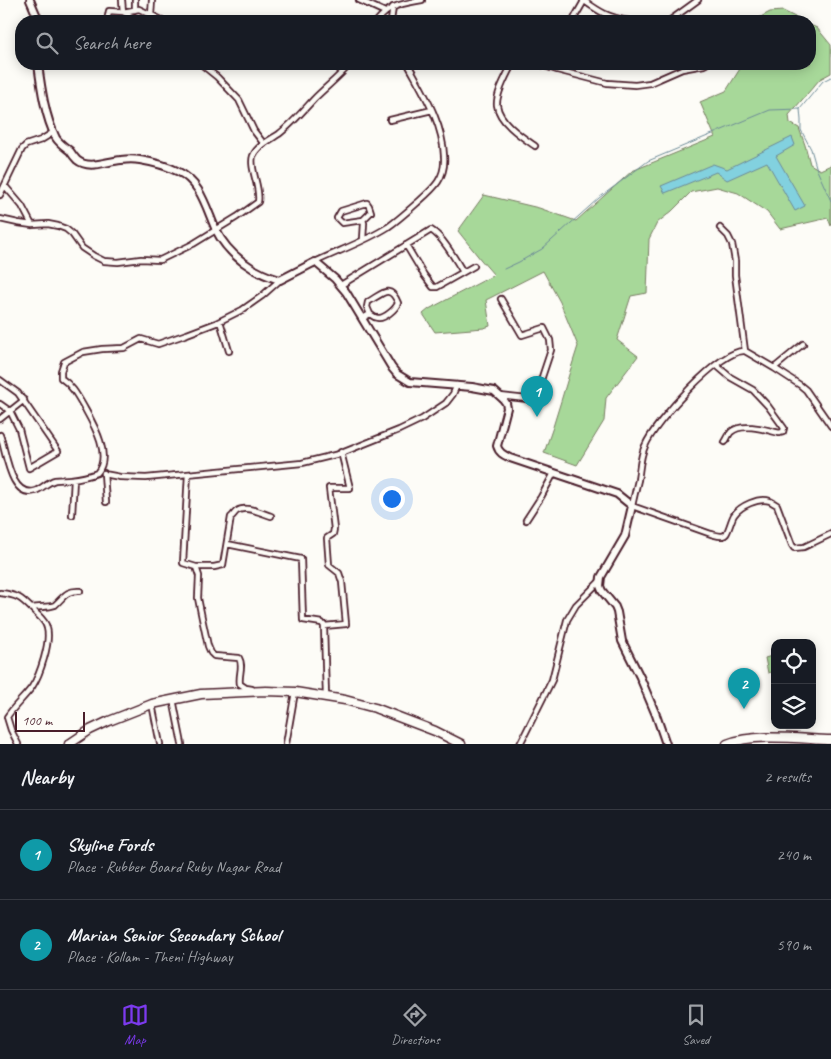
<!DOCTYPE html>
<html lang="en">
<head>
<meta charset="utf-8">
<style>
  body { margin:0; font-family:Caveat,sans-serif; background:#20242c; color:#f1f3f6 }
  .controls { position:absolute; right:15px; bottom:15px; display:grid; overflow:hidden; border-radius:10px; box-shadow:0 2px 12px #0003 }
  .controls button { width:45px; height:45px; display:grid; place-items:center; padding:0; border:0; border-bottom:1px solid #363941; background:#171b24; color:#f1f3f6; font:25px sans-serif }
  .scale { position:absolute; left:15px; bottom:12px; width:70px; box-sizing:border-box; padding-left:5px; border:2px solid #4a1f2b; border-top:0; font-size:14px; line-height:18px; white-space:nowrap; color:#4a1f2b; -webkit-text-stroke:4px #fdfcf7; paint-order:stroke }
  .you { position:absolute; left:391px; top:498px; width:18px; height:18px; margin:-12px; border:4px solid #fff; border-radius:50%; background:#1a73e8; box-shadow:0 0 0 8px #1a73e833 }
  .badge { display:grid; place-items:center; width:32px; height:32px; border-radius:50%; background:#7c3aed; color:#fff; font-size:16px; font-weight:700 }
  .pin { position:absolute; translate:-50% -41px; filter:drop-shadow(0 1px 2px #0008) }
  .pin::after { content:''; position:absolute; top:26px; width:18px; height:15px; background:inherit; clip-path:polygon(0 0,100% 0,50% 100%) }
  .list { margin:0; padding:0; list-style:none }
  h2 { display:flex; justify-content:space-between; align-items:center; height:65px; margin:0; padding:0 20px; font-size:21px }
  h2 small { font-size:16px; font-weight:400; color:#9ea1a6 }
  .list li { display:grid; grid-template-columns:32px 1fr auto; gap:15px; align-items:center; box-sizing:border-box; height:90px; padding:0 20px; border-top:1px solid #363941 }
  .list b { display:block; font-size:19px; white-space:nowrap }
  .list p { margin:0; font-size:16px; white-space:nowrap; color:#9ea1a6 }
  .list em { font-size:16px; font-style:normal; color:#9ea1a6 }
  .icon { flex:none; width:28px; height:28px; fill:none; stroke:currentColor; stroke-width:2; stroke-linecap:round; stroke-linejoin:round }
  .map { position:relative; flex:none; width:831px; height:744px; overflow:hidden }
  .search { position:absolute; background:#171b24; box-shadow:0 2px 12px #0003; left:15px; right:15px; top:15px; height:55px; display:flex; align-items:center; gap:12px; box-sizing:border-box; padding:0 18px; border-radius:20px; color:#9ea1a6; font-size:19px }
  .sheet { height:245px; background:#171b24 }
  nav { display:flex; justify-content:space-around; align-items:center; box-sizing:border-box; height:70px; border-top:1px solid #363941; background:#171b24; font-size:14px; color:#9ea1a6 }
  nav a { display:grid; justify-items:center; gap:2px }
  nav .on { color:#7c3aed }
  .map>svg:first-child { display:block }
  .green { fill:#a7d899; stroke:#787c62 }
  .water { fill:#82d1df; stroke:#6c8a97 }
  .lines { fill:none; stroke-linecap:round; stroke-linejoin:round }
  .stream { stroke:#6c8a97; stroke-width:1 }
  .street-casing { stroke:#4a1f2b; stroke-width:8 }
  .secondary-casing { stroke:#4a1f2b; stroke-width:10 }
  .highway-casing { stroke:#4a1f2b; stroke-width:11 }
  .street { stroke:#fdfcf7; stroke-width:4.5 }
  .secondary { stroke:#fdfcf7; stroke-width:6 }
  .highway { stroke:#fdfcf7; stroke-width:8 }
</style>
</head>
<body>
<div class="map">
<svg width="831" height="744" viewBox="0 0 831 744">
  <rect width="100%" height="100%" fill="#fdfcf7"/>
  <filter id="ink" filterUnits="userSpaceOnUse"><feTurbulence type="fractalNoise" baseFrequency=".02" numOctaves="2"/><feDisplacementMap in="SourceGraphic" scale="10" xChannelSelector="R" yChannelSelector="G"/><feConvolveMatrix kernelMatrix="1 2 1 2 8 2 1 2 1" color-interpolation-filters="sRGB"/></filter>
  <g filter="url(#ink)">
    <path class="green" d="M783,11L803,21H753L770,12Z
      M810,25L817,28L831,45V73L820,79L789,115L790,123L799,128L805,145L810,164L820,170L831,165V226L828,218L780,229L767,212L738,193L717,187L691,192L672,211L657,223L649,239L647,293L631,296L617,340L638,356L606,398L604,421L577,465L544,453C557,418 566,382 578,346L560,302L543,271L486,300L490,326L484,328L435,332L423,314L429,309L494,275L481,260L458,231L484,195L539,208L576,221L632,171L715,137L700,102L726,91L743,64H810Z
      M775,655V671L768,673L765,658Z"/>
    <path class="water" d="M792,137L795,145L776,156L805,206L795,211L767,162L727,180L716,172L665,193L661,186L713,164L727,169Z"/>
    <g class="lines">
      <path class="stream" d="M831,77L823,81L800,109L801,120V130L811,149L817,170L831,201
        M504,269L519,262L542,249L599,198L648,161L770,110L800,109"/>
      <defs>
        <path id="street" d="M122,0L123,12L141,21
          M359,0L385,12
          M583,0C600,12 607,17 629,21
          M135,10V0
          M151,15L152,0
          M107,21L109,11L123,12L139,9L162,20
          M377,21C391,4 402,4 422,0
          M391,21L393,7
          M573,21L576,15L584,1
          M669,21L698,0
          M116,64H117
          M201,64L217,77L239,100L254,131L264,144
          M512,64C507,75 496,93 497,105C499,122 522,137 535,146
          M539,64L557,70L559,64
          M557,70L607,83L635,85L650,83L682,69L704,65L706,64
          M390,120L432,110
          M5,186L22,206L32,225
          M0,195L22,149L26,145L41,140L54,132
          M367,203L369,206L371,212L363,220L342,223L337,218L341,211Z
          M0,219L18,223L32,225L48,224L58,226L66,229L72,234L82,248L94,256L104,261L118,262L141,259L160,260L193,244L237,217L258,202C261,188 249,168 253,156C257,146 270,140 279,134C292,124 303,111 314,99C326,87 339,77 350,64
          M720,228L728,236L732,244L735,261V275L745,351
          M363,239L364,223L363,220
          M406,245L424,275L433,287H437L474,266
          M315,262C338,251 366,241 388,227C398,220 408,211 417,203C433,189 446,179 444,156C443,123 423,92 408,64
          M341,285L431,230C443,237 455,259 463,272
          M363,318L370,314L367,307L368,302C382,294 390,283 398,303C396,309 384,319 378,318C374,318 373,316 370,314
          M220,321L229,351
          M716,365L730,377L753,390L768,406L784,428L783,432L779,433C767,430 742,422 731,432C729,434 727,439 725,442
          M774,368L803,344
          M0,380L18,393L58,451L29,468L19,429L10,411L0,404
          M500,396L527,399H534L536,395L551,350L550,340L544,328L522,335L501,299
          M0,419L24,400
          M831,426L806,390L800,385L774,368L745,351C721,348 654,423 645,446C640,457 640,468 638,480C636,488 634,497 632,506L711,534C716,535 723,538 726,534C729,530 731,520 734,515C740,506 759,497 770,501C772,502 775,504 777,505L792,545L794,548L804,547L831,534
          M0,435C6,450 10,499 35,491C42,489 47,482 55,480C60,479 65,480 71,479C80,478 89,476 97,473C112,456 94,425 85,409C78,397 73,386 61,378V371L64,362L83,352L102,349L124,348L141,339L158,344L187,334L216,323L242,310L262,296L280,280
          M104,473L106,502
          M104,474L120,477L146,478L302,463L339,454L399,430L422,419L446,403L453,394L457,385
          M188,474L183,563L196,567L199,576L198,598L202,618L208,646L211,653L214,656L239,658C244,666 238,675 240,684L246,688L252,689
          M72,515L74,479
          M526,520L541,497L554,473
          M227,544L301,559L303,620L322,623L324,626L326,697
          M196,567H214L223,565L231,517C233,516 235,512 237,511C246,505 261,513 271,516
          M0,593C20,595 22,599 36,613C40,617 46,622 47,628C51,642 40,675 32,687C24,698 14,706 7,717L11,730L18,744
          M32,608C40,606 47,608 55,605C64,597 66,590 80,591
          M324,626L346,624L342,582L339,573L329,565L327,538L333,534L334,529L329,488H350L341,452
          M173,699L182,744
          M152,704L160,744
          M286,744L295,692
          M520,744L552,680L567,620L576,605L600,581"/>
        <path id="secondary" d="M30,0L39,21
          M38,64C41,87 45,117 56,138C59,143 65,147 70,151C72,154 74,157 77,160C89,170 107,161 121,160C127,159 135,159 140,160C152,162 167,166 177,171C201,182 206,208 216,230C228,255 254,273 280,280L315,262L335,279L346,292L392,368L397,374L410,382L472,387L494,391L503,399L506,403L507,408L497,446C499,453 504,455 510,458L617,494L632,506L625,536L601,577L600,586L602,591L615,607L617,612L622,641L640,677L656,715L666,744"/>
        <path id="highway" d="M69,744L90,730L109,721L152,704L201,694L266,691L295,692L345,700L375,708L435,731L461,744
          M727,744C755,733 800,739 831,740"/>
      </defs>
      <use href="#street" class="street-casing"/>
      <use href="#secondary" class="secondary-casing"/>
      <use href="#highway" class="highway-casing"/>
      <use href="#street" class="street"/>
      <use href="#secondary" class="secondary"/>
      <use href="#highway" class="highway"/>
    </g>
  </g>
</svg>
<div class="controls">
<button><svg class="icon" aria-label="locate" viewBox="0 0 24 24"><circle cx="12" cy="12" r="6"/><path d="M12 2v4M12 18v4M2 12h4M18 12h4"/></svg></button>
<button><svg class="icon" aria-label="layers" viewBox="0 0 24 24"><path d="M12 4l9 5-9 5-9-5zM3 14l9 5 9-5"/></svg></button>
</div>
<div class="scale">100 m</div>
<div class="you"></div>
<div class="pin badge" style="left:537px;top:417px;background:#0f9aa8">1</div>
<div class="pin badge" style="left:744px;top:709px;background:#0f9aa8">2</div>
<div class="search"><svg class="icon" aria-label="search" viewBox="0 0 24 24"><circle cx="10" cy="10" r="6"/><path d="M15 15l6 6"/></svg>Search here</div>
</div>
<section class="sheet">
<h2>Nearby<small>2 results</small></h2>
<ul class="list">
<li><span class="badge" style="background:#0f9aa8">1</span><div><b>Skyline Fords</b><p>Place · Rubber Board Ruby Nagar Road</p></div><em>240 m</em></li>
<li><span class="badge" style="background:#0f9aa8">2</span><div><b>Marian Senior Secondary School</b><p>Place · Kollam - Theni Highway</p></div><em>590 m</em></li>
</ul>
</section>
<nav>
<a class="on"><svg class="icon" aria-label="map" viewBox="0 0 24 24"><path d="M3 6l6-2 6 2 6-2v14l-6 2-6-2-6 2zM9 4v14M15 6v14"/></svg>Map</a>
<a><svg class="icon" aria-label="directions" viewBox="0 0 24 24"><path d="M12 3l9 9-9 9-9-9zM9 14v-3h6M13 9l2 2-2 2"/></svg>Directions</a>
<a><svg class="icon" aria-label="saved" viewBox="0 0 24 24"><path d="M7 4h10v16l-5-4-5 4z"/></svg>Saved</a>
</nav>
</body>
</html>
